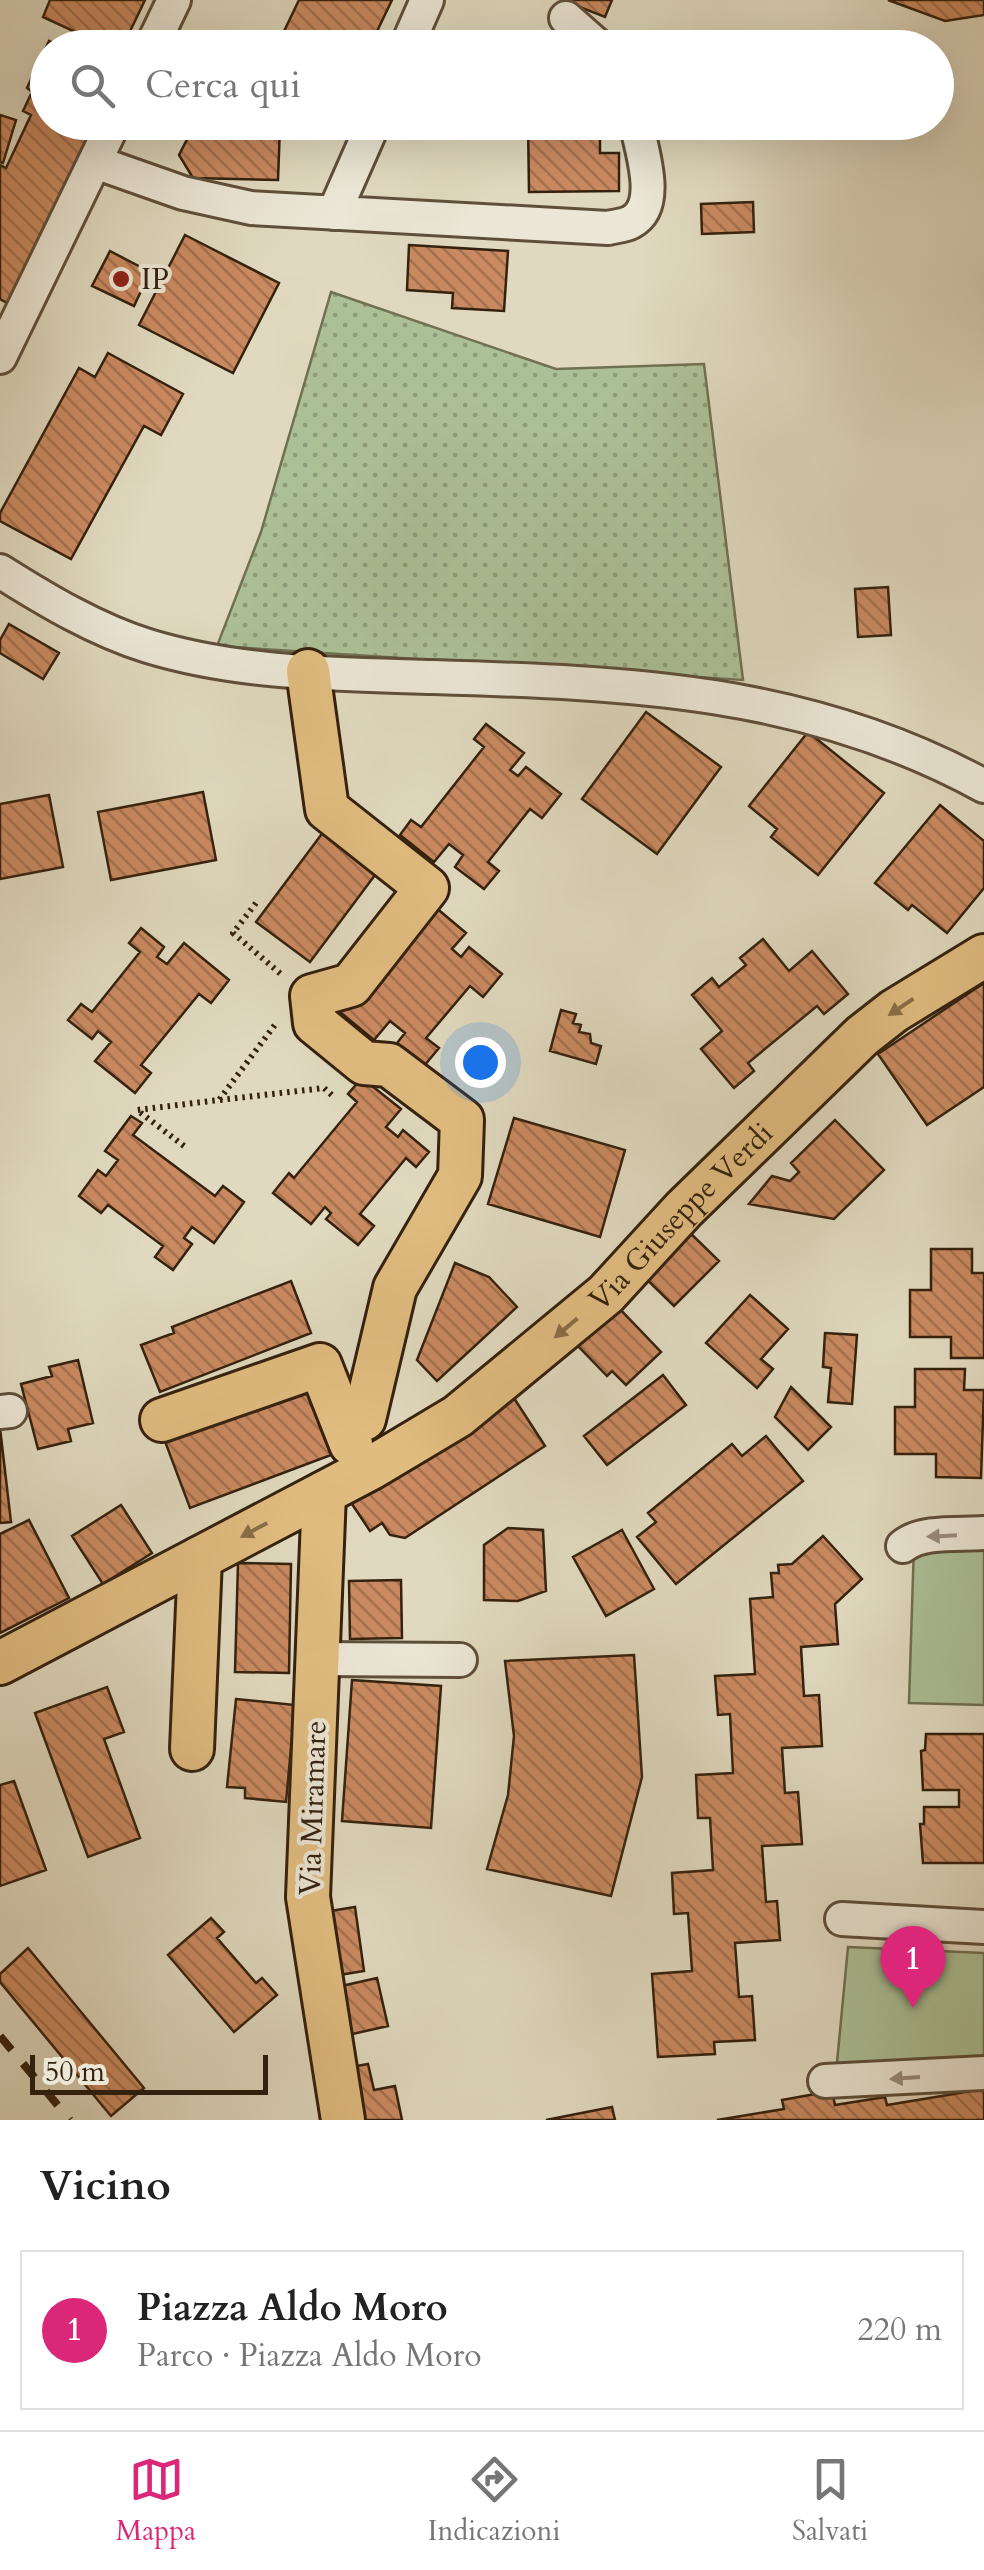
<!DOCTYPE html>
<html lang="it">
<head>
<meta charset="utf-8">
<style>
  body { margin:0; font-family:Cardo,serif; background:#f2f2f2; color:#222 }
  .scale { position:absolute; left:30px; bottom:25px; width:238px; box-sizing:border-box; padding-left:10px; border:5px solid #34210e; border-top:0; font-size:28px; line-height:35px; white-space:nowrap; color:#34210e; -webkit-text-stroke:8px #ebe6d5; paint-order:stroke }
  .you { position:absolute; left:480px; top:1062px; width:35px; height:35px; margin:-25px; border:8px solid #fff; border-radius:50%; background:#1a73e8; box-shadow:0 0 0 15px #1a73e833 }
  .badge { display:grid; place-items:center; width:65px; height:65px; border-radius:50%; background:#db2777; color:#fff; font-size:32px; font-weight:700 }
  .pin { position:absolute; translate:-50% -82px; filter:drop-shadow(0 2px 5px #0008) }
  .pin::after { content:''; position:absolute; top:52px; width:35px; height:30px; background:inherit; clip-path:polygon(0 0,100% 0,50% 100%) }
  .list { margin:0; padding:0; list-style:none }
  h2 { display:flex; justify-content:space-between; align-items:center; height:130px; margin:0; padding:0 40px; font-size:42px }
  h2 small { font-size:32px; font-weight:400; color:#767676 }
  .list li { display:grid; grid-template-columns:65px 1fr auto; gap:30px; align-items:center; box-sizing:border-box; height:160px; margin:0 20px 20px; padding:0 20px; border:2px solid #e0e0e0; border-radius:0px }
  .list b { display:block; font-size:38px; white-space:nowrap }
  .list p { margin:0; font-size:32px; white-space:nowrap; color:#767676 }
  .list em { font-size:32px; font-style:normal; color:#767676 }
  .icon { flex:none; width:55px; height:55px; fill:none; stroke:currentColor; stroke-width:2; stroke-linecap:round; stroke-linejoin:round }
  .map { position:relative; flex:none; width:984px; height:2120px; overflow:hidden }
  .search { position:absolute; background:#fff; box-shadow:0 10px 40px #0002; left:30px; right:30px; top:30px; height:110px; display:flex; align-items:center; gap:25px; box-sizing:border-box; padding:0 35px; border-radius:55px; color:#767676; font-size:38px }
  .sheet { height:310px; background:#fff }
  nav { display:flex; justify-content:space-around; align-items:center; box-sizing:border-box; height:140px; border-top:2px solid #e0e0e0; background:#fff; font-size:28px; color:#767676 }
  nav a { display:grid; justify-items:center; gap:5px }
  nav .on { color:#db2777 }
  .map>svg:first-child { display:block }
  .grass { fill:url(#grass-dots); stroke:#707052; stroke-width:2.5 }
  .green { fill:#acc097; stroke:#707052; stroke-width:2.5 }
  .building { fill:url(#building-back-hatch); stroke:#34210e; stroke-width:2.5 }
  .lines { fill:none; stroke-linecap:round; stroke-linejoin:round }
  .minor-casing { stroke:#5f4f3a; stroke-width:38 }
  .major-casing { stroke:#34210e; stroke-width:48 }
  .path { stroke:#34210e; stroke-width:6; stroke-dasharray:2.5 5; stroke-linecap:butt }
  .minor { stroke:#ebe6d5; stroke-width:32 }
  .major { stroke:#e0bc80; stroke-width:42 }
  .rail { stroke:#34210e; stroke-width:8; stroke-dasharray:18 18; stroke-linecap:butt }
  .oneway { fill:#8a6e47 }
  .oneway2 { fill:#998d7b }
  .poi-dot { fill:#8f2418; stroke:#ebe6d5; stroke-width:4 }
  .labels { text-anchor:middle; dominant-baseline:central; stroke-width:8; stroke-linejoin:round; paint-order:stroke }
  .poi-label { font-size:30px; fill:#34210e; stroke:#ebe6d5; text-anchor:start }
  .street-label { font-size:30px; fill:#34210e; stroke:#ebe6d5 }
</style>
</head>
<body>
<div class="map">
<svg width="984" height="2120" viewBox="0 0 984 2120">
  <defs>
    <pattern id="grass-dots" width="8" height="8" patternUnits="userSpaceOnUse" patternTransform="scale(2.5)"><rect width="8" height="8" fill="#acc097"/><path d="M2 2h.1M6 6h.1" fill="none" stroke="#8d9c7a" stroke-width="1.8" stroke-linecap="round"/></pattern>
    <pattern id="building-back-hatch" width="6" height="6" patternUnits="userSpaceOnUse" patternTransform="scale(2.5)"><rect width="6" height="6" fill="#ca8a61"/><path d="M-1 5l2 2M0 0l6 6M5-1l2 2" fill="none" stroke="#a5704e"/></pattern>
  </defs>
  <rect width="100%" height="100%" fill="#e0d9bf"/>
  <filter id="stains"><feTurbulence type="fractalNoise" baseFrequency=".002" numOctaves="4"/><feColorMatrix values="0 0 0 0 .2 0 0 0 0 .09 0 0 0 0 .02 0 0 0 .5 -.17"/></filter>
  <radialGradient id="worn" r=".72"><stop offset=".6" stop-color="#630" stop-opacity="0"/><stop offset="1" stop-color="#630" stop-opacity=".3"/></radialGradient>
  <path class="grass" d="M331,292L556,369L704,364L743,680L217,646L261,532Z"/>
  <path class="green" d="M914,1544H984V1705L909,1703Z
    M848,1947L984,1953V2064L836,2073Z"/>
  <path class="building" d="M50,0H145L122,48H87L91,39L43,17Z
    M299,0H392L369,48H276Z
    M562,0H612L605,17Z
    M888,0H984V15L945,21Z
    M49,41L64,48H48V122H95L9,304L0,299V165L6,168L31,115L23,111L32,92L27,88Z
    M0,115L16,120L3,163L0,162Z
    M196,122H273L280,126L278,180L193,178L179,155Z
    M528,122H600V153H619V191L529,192Z
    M753,202L754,232L702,234L701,204Z
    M185,235L279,283L233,373L139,325Z
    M409,245L508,251L504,311L452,308L453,293L407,290Z
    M110,251L150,272L134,306L92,286Z
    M108,353L183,394L161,435L144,426L71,559L0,521V513L79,368L95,377Z
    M888,587L891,635L858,637L855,589Z
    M9,624L59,653L43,679L0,653V640Z
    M646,712L721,767L657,854L582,799Z
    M486,724L524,753L510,770L518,776L526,767L561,794L542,818L530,809L488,862L499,871L484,889L455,867L463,855L449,844L434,862L400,835L411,820L421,827L484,747L474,739Z
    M808,732L884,793L818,875L771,837L777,829L749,806Z
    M203,792L216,860L111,880L98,812Z
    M49,795L63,867L0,879V804Z
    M940,805L984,841V888L947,933L912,905L908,910L875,883Z
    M324,831L378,871L310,962L256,922Z
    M428,901L466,933L452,949L461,957L469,947L502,974L483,997L470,986L426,1038L439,1048L424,1066L397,1043L405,1033L390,1021L374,1040L340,1012Z
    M141,928L164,947L157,957L167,964L184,943L229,980L211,1003L199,994L141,1065L151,1073L135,1093L95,1061L111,1042L98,1031L92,1039L68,1020L81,1004L92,1012L140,952L129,943Z
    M763,939L789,971L812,951L848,994L824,1014L817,1006L748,1063L754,1071L734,1088L701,1049L722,1031L692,995L712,978L719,987L746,965L740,958Z
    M984,983V1087L927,1125L878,1054Z
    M561,1010L576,1014L573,1023L581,1025L579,1032L590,1034L591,1043L601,1046L596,1064L550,1051Z
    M362,1078L401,1109L386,1127L398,1137L403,1130L429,1152L416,1167L406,1158L360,1214L374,1226L358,1245L326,1219L331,1213L325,1207L311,1224L273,1193L289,1173L294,1178L357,1102L348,1094Z
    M131,1116L142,1123L133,1135L215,1196L223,1186L244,1202L214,1243L192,1227L184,1238L192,1244L173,1270L155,1257L163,1246L108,1205L101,1213L79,1196L98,1170L106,1176L118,1160L105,1151Z
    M514,1118L625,1150L600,1237L488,1204Z
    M835,1120L884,1170L834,1219L749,1204L772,1176L790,1181L799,1172L791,1163Z
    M684,1227L719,1261L674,1306L639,1272Z
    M931,1249H972V1273H984V1358H951V1337H910V1290H931Z
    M455,1263L489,1277L517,1307L437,1381L417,1360Z
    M291,1281L311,1333L160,1392L141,1345L174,1333L172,1327Z
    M750,1295L788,1329L761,1359L773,1369L757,1388L706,1343Z
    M617,1306L661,1352L626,1385L612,1371L607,1376L577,1345Z
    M825,1333L857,1335L852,1404L828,1402L831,1368L823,1367Z
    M78,1360L93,1423L68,1429L71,1441L38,1449L21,1384L52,1376L49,1367Z
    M915,1369H965L964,1390H984L981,1478L936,1477V1454H895V1407H915Z
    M663,1375L686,1405L607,1465L584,1436Z
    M304,1384L331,1455L190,1508L163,1436Z
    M791,1387L831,1427L808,1450L775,1417Z
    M512,1395L545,1446L405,1538L390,1535L382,1523L370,1531L350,1501Z
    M0,1428L11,1522L0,1523Z
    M766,1436L803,1481L676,1584L637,1537L656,1522L648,1513L732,1444L742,1456Z
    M121,1505L152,1553L103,1584L72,1536Z
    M29,1520L69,1598L0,1633V1534Z
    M508,1528L543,1530L546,1591L518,1601L484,1600V1545Z
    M622,1530L654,1589L606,1616L573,1557Z
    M823,1536L862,1579L835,1604L838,1644L801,1647L804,1696L819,1695L822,1746L782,1748L785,1793L798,1792L802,1844L762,1846L766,1902L777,1901L780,1940L735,1943L739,1997L752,1996L755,2040L714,2042L715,2054L658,2057L652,1974L692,1971L688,1913L674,1914L672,1873L713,1870L710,1818H698L696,1775L733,1773L730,1714L718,1715L715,1676L755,1674L750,1599L773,1597L771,1573H779L778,1565L792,1564Z
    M238,1563L291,1564L289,1673L235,1672Z
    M401,1580L402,1638L350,1639L349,1581Z
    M634,1655L642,1777L611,1896L487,1869L508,1795L514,1736L505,1661Z
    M352,1680L441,1686L431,1828L342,1821Z
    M107,1687L124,1732L104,1739L140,1838L88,1857L35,1713Z
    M236,1699L295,1705L286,1802L245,1798V1788L227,1787Z
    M926,1734H984V1863H923L920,1824H924V1807H959V1790H923L921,1751L925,1750Z
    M14,1781L46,1870L0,1886V1785Z
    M355,1907L364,1971L333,1976L324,1912Z
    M211,1918L224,1932L217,1938L256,1983L262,1978L277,1995L234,2032L168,1955Z
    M28,1948L144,2088L111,2116L0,1982V1974Z
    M28,1948L144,2088L111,2116L0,1982V1974Z
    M377,1978L388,2026L339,2037L328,1989Z
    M368,2064L374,2090L395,2086L402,2120H351L340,2069Z
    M984,2089V2120H717L784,2109L782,2100L832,2091L835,2105L885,2097L887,2105Z
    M612,2107L615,2120H546Z"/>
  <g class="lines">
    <defs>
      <path id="minor" d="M566,18L600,48
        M151,48L174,0
        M406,48L427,0
        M95,162L183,193L251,208L608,228C615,226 624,226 631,222C662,206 641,149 636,122
        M334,213L374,122
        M0,357L114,122
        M0,571C46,600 96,630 148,646C239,674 339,674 433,677C629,683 807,689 984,786
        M0,1412L10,1411
        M903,1546C923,1530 960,1535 984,1533
        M318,1659L460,1660
        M842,1919L984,1927
        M825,2081L984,2073"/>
      <g id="major">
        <path d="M308,671L327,809L427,888L351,985L312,996L315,1023L364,1063L389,1065L462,1120L460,1176L395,1288L364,1419"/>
        <path d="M162,1420L320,1365L351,1444"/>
        <path d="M324,1493L308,1897L343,2120"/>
        <path id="s1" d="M0,1663L371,1468L458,1416L606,1294L684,1209L862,1036L894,1011L984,956"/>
        <path d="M192,1749L200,1558"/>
      </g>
    </defs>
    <use href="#minor" class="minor-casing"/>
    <use href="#major" class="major-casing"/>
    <path class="path" d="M256,903L233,933L282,975
      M220,1100L324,1088L335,1098
      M184,1146L137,1110L219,1100L277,1022"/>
    <use href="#minor" class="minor"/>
    <use href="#major" class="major"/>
    <path class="rail" d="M0,2036L70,2120"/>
  </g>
  <defs><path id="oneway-solid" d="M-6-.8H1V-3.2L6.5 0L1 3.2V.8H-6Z" transform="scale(2.5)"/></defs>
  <g class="oneway">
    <use href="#oneway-solid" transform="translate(901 1007) rotate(146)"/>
    <use href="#oneway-solid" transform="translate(566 1328) rotate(140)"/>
    <use href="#oneway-solid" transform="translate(254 1530) rotate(152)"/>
  </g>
  <g class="oneway2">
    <use href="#oneway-solid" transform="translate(942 1536) rotate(177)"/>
    <use href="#oneway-solid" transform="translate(905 2078) rotate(176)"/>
  </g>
  <circle class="poi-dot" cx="121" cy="279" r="10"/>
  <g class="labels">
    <g class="poi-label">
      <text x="141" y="279">IP</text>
    </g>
    <g class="street-label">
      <text stroke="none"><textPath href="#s1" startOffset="820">Via Giuseppe Verdi</textPath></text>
      <text transform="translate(313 1808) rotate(-88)">Via Miramare</text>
    </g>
  </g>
  <rect width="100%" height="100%" filter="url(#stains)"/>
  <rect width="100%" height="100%" fill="url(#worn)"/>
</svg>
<div class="scale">50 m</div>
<div class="you"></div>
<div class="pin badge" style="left:913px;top:2008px">1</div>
<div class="search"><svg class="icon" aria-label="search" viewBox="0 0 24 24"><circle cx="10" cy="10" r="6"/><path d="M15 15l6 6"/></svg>Cerca qui</div>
</div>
<section class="sheet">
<h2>Vicino<small></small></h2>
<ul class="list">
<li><span class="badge">1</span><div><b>Piazza Aldo Moro</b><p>Parco · Piazza Aldo Moro</p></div><em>220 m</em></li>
</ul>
</section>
<nav>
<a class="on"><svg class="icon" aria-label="map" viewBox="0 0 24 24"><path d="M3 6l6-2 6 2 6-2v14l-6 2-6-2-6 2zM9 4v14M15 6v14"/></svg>Mappa</a>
<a><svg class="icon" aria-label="directions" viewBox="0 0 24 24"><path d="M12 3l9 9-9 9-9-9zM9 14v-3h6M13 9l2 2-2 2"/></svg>Indicazioni</a>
<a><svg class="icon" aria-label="saved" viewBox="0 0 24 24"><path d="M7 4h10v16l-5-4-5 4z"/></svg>Salvati</a>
</nav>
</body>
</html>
